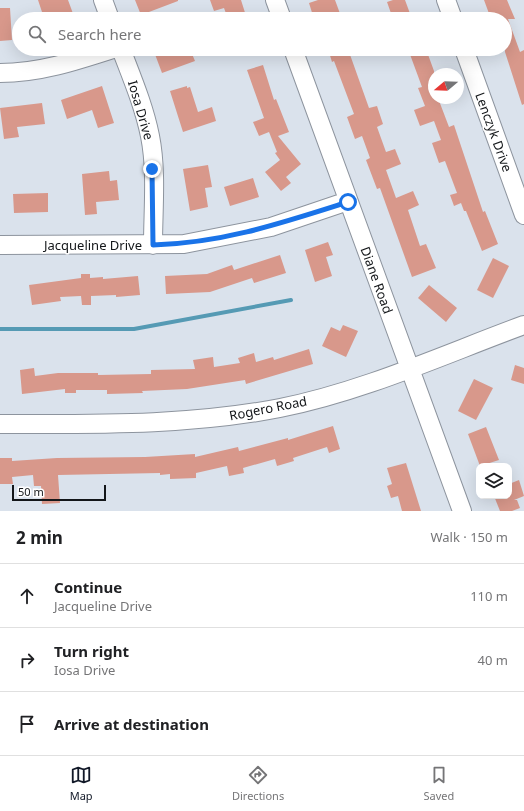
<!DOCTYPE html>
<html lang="en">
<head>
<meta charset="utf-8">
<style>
  body { margin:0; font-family:"Noto Sans",sans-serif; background:#f6f6f6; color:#202124 }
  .controls { position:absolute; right:12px; bottom:12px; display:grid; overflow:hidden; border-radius:8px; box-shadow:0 4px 16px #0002 }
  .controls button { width:36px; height:36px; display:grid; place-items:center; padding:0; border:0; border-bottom:1px solid #e0e0e0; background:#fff; color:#202124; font:20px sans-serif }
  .compass { position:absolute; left:428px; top:68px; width:36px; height:36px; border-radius:50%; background:#fff; box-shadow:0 4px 16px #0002; rotate:251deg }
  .scale { position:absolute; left:12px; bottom:10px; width:94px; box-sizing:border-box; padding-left:4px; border:2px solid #131619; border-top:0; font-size:11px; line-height:14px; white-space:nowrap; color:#131619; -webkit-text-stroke:3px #fff; paint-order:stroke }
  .stop { position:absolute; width:12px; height:12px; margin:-9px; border:3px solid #1a73e8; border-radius:50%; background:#fff }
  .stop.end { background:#1a73e8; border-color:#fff; box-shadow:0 1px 4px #0008 }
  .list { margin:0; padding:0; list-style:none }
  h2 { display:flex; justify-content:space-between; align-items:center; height:52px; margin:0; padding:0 16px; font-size:17px }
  h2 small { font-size:13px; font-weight:400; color:#757577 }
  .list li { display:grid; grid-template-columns:26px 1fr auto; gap:12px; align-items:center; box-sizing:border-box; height:64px; padding:0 16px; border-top:1px solid #e0e0e0 }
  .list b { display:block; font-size:15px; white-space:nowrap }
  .list p { margin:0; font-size:13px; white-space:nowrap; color:#757577 }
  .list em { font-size:13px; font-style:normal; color:#757577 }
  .icon { flex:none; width:22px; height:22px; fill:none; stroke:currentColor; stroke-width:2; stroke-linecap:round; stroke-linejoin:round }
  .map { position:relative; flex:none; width:524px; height:511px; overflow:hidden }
  .search { position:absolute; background:#fff; box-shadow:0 4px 16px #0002; left:12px; right:12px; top:12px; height:44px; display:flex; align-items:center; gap:10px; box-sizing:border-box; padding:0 14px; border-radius:22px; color:#757577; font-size:15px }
  .sheet { height:244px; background:#fff }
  nav { display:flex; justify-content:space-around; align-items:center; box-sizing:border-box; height:56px; border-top:1px solid #e0e0e0; background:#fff; font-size:11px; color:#757577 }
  nav a { display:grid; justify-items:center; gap:2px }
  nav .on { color:#111827 }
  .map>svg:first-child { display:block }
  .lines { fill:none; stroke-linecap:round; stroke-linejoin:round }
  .stream { stroke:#559ab4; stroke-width:4 }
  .building { fill:#d8988b }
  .minor-casing { stroke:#8d949e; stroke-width:20 }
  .minor { stroke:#fff; stroke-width:18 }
  .route { stroke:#1a73e8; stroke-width:5 }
  .labels { text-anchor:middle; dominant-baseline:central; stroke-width:3; stroke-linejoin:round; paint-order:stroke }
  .street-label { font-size:13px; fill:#131619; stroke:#fff }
</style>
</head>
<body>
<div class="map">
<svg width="524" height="511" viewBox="0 0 524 511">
  <rect width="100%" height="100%" fill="#dae2ec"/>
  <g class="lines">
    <path class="stream" d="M0,329H134L291,300"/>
  </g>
  <path class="building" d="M38,0H68L75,19H48L46,14L43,15Z
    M135,0H178V1L141,15Z
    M210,0H241L247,19H228L224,8L214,11Z
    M318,0H335L342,19H314L309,3Z
    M393,0H405L412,19H393L387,2Z
    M484,0H507L515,19H508L520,52L524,50V104L522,105L505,52V19H491Z
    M0,8H10L12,40L0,41Z
    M153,49H190L195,61L162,73Z
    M328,49H348L369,108L377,106L383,124L377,127L386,152L395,149L401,164L386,170L396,198L413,191L419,205L408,210L420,246L426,244L436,268L412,277L380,188L377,189L366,160L370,158L362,136L355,139L347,117L354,114L334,61L332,62Z
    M408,49H426L434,71V98H438L449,127L454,125L483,212L485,211L498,244L482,251L466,211H464L461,203L454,206L450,195L457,193L445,161L439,163L432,143L441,140L434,121L420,126L414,110L425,106L418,88L422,87Z
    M263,65L274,100L276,99L289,132L278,136L301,164L286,177L291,183L281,191L265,172L280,160L275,153L277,152L269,132L259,136L253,122L264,118L247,70Z
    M102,86L114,123L98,128L92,110L67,119L61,100Z
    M187,86V88L190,87L198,112L212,107L216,121L183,132L170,91Z
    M42,103L45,124L17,127L19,137L4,139L0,108Z
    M208,165L212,187L205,188L208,207L190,211L183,169Z
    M109,171L110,181L117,180L119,200L96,202L97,214L85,215L82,174Z
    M253,178L259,197L230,206L224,187Z
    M48,193V212L14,213L13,194Z
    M328,242L333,255L326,257L332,276L315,282L305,250Z
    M280,255L286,273L254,283L252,278L210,292L166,294L165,276L207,274L232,265L234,270Z
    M493,258L509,266L493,298L477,290Z
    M81,274H90V278L103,277V279L138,276L140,295L116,297V295L91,296V305H82L81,296L60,297L61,301L32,305L29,285L81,278Z
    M429,285L457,308L446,322L418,298Z
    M343,325L358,331L346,357L322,346L331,327L340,331Z
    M309,349L313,364L246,384L245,380L187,389L142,391L143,393L107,394V390H76V393H65V389L22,394L20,370L34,368L35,376L58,373H98V375L151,374V370L195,369L193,360L213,357L214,367L240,363L238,358L254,353L256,362L273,357L274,360Z
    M515,365L524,368V384L511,380Z
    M474,379L493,388L476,420L458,411Z
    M333,426L340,449L329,453L327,447L293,458L294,461L277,466L275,459L243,468L244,473L229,476L227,466L196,473V478L170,479V474L160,475V473L58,475L60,503L42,504L41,486H34L33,475L12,477L13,484H0V458H12V461L57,458L145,457L195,454V457L238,447L239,451L288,438V440Z
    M486,427L499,460L480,466L468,434Z
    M406,463L421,511H402L398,496L391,498L387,486L392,484L387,468Z
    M519,480L524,496L514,500H517L520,508L512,511H500L494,496H509V484Z"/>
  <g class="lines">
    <defs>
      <path id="minor" d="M103,0L110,19
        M275,0L282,19
        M446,0L453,19
        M121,49C132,78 144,106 150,136C157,171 153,210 153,245
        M293,49L462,511
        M464,49L524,215
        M0,73C39,73 76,61 113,49
        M0,245L184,244L271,227L348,201
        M0,424C94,424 188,426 280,408C362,392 445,354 524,325"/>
    </defs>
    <use href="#minor" class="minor-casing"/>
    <use href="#minor" class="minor"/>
  </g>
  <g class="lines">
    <path class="route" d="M152,169L153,245C223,243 282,223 348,202"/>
  </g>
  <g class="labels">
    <g class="street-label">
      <text transform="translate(141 110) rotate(74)">Iosa Drive</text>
      <text transform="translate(494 132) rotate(70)">Lenczyk Drive</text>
      <text x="93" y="245">Jacqueline Drive</text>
      <text transform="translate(377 280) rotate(70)">Diane Road</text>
      <text transform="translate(268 408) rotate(-11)">Rogero Road</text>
    </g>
  </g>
</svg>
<div class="controls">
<button><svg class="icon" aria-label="layers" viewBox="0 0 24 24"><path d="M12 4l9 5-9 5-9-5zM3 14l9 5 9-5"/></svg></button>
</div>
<svg class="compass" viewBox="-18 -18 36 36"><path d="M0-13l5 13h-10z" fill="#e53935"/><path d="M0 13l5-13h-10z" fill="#757577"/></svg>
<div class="scale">50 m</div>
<div class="stop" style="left:348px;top:202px"></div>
<div class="stop end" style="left:152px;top:169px"></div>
<div class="search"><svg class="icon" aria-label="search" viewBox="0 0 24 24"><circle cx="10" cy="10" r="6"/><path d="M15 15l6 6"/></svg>Search here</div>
</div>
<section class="sheet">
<h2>2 min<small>Walk · 150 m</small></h2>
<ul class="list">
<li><svg class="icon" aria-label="ahead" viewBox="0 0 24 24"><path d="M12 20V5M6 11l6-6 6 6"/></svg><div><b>Continue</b><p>Jacqueline Drive</p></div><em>110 m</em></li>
<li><svg class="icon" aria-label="right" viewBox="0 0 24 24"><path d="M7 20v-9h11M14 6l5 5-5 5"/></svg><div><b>Turn right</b><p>Iosa Drive</p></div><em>40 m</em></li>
<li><svg class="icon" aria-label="arrive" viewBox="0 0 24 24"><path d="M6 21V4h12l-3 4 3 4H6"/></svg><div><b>Arrive at destination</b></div></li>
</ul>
</section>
<nav>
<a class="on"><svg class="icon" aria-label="map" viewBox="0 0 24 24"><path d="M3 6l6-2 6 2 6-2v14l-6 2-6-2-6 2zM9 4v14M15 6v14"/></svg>Map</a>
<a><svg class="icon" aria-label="directions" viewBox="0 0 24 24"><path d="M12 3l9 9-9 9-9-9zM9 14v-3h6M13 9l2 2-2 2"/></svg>Directions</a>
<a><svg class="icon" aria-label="saved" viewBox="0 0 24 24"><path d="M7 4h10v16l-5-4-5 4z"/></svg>Saved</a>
</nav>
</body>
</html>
